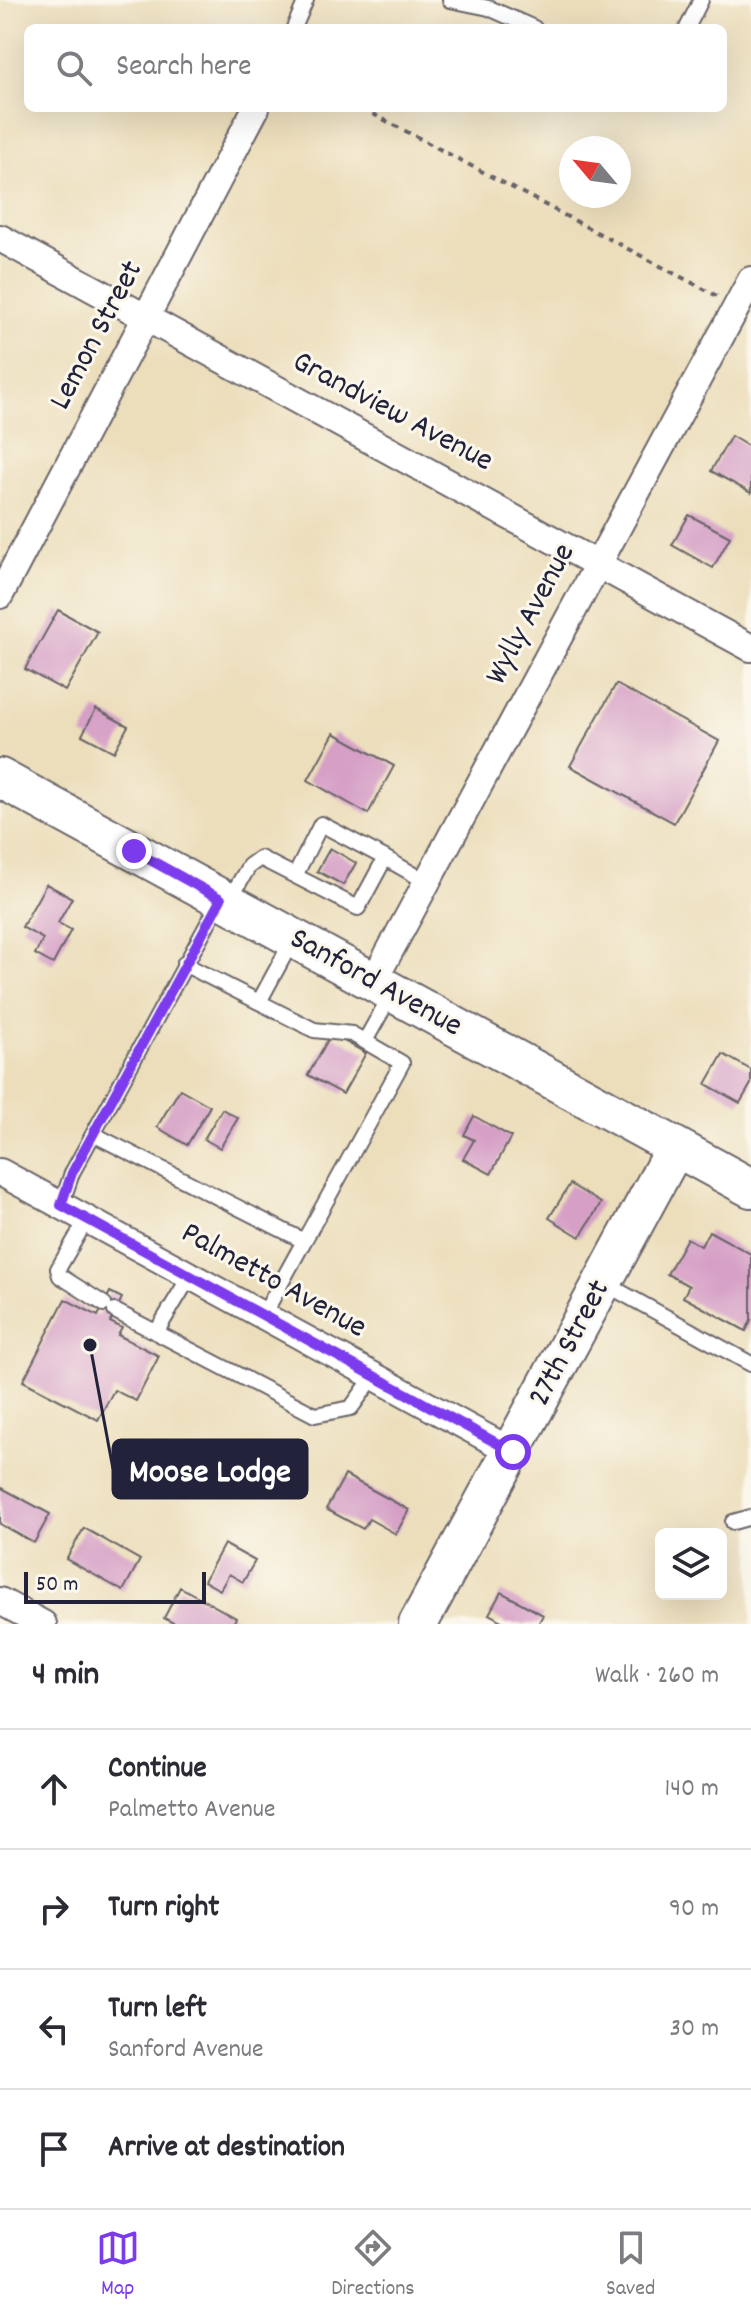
<!DOCTYPE html>
<html lang="en">
<head>
<meta charset="utf-8">
<style>
  body { margin:0; font-family:Dekko,sans-serif; background:#f7f7f7; color:#2b2b33 }
  .controls { position:absolute; right:24px; bottom:24px; display:grid; overflow:hidden; border-radius:12px; box-shadow:0 8px 32px #0002 }
  .controls button { width:72px; height:72px; display:grid; place-items:center; padding:0; border:0; border-bottom:2px solid #e1e1e2; background:#fff; color:#2b2b33; font:40px sans-serif }
  .compass { position:absolute; left:559px; top:136px; width:72px; height:72px; border-radius:50%; background:#fff; box-shadow:0 8px 32px #0002; rotate:299deg }
  .scale { position:absolute; left:24px; bottom:20px; width:182px; box-sizing:border-box; padding-left:8px; border:4px solid #22223b; border-top:0; font-size:22px; line-height:28px; white-space:nowrap; color:#22223b; -webkit-text-stroke:6px #fbf7ec; paint-order:stroke }
  .stop { position:absolute; width:24px; height:24px; margin:-18px; border:6px solid #7c3aed; border-radius:50%; background:#fff }
  .stop.end { background:#7c3aed; border-color:#fff; box-shadow:0 2px 8px #0008 }
  .list { margin:0; padding:0; list-style:none }
  h2 { display:flex; justify-content:space-between; align-items:center; height:104px; margin:0; padding:0 32px; font-size:34px }
  h2 small { font-size:26px; font-weight:400; color:#7c7c81 }
  .list li { display:grid; grid-template-columns:52px 1fr auto; gap:24px; align-items:center; box-sizing:border-box; height:120px; padding:0 32px; border-top:2px solid #e1e1e2 }
  .list b { display:block; font-size:30px; white-space:nowrap }
  .list p { margin:0; font-size:26px; white-space:nowrap; color:#7c7c81 }
  .list em { font-size:26px; font-style:normal; color:#7c7c81 }
  .icon { flex:none; width:44px; height:44px; fill:none; stroke:currentColor; stroke-width:2; stroke-linecap:round; stroke-linejoin:round }
  .map { position:relative; flex:none; width:751px; height:1624px; overflow:hidden }
  .search { position:absolute; background:#fff; box-shadow:0 8px 32px #0002; left:24px; right:24px; top:24px; height:88px; display:flex; align-items:center; gap:20px; box-sizing:border-box; padding:0 28px; border-radius:12px; color:#7c7c81; font-size:30px }
  .sheet { height:584px; background:#fff }
  nav { display:flex; justify-content:space-around; align-items:center; box-sizing:border-box; height:112px; border-top:2px solid #e1e1e2; background:#fff; font-size:22px; color:#7c7c81 }
  nav a { display:grid; justify-items:center; gap:4px }
  nav .on { color:#7c3aed }
  .map>svg:first-child { display:block }
  .building { fill:#d59fc6 }
  .lines { fill:none; stroke-linecap:round; stroke-linejoin:round }
  .service-casing { stroke:#696468; stroke-width:18 }
  .minor-casing { stroke:#696468; stroke-width:30 }
  .secondary-casing { stroke:#696468; stroke-width:42 }
  .path { stroke:#696468; stroke-width:4; stroke-dasharray:6 6; stroke-linecap:butt }
  .service { stroke:#fff; stroke-width:14 }
  .minor { stroke:#fff; stroke-width:26 }
  .secondary { stroke:#fff; stroke-width:38 }
  .route { stroke:#7c3aed; stroke-width:10 }
  .labels { text-anchor:middle; dominant-baseline:central; stroke-width:6; stroke-linejoin:round; paint-order:stroke }
  .street-label { font-size:32px; fill:#22223b; stroke:#fbf7ec }
  .leader { fill:none; stroke:#22223b; stroke-width:3 }
  .callout-dot { fill:#22223b; stroke:#fbf7ec; stroke-width:3 }
  .callout { fill:#22223b; stroke:#22223b; stroke-width:3 }
  .callout-label { font-size:34px; text-anchor:middle; font-weight:bold; fill:#fff }
</style>
</head>
<body>
<div class="map">
<svg width="751" height="1624" viewBox="0 0 751 1624">
  <rect width="100%" height="100%" fill="#fbf7ec"/>
  <filter id="ink" filterUnits="userSpaceOnUse"><feTurbulence type="fractalNoise" baseFrequency=".0125" numOctaves="2"/><feDisplacementMap in="SourceGraphic" scale="16" xChannelSelector="R" yChannelSelector="G"/><feConvolveMatrix kernelMatrix="1 2 1 2 8 2 1 2 1" color-interpolation-filters="sRGB"/></filter>
  <filter id="wash" filterUnits="userSpaceOnUse"><feTurbulence type="fractalNoise" baseFrequency=".006" numOctaves="4" result="noise"/><feDisplacementMap in="SourceGraphic" scale="32" xChannelSelector="R" yChannelSelector="G"/><feGaussianBlur stdDeviation="1.8" result="paint"/><feColorMatrix in="noise" values="0 0 0 0 0 0 0 0 0 0 0 0 0 0 0 0 0 1.4 0 .05"/><feComposite in="paint" operator="in"/></filter>
  <g filter="url(#wash)">
    <rect width="100%" height="100%" fill="#ecdebb"/>
    <g id="blocks">
      <path class="building" d="M731,436L751,448V493L711,471Z
        M689,515L730,537L713,568L672,545Z
        M58,610L98,632L65,691L25,669Z
        M616,684L719,741L674,823L570,766Z
        M96,709L128,726L114,752L82,735Z
        M334,733L394,766L368,814L308,780Z
        M330,848L356,863L343,885L317,871Z
        M46,884L72,898L58,923L71,930L53,964L35,954L43,939L22,927Z
        M331,1034L366,1053L343,1094L308,1075Z
        M723,1054L751,1070V1084L740,1103L706,1084Z
        M180,1089L210,1106L187,1145L157,1127Z
        M222,1109L238,1118L220,1148L204,1139Z
        M474,1116L511,1137L491,1174L463,1159L474,1140L464,1135Z
        M570,1184L601,1203L580,1237L549,1218Z
        M709,1231L751,1254V1320L746,1331L683,1297L689,1286L667,1274L687,1238L701,1246Z
        M110,1292L122,1298L110,1322L122,1328L118,1335L159,1356L136,1401L114,1390L98,1420L23,1381L65,1299L98,1316Z
        M345,1475L409,1510L396,1534L369,1519L363,1529L326,1509Z
        M0,1487L50,1514L34,1543L0,1524Z
        M84,1528L140,1560L123,1591L66,1559Z
        M224,1544L255,1561L243,1582L229,1574L220,1590L204,1581Z
        M180,1587L236,1618L233,1624H175L164,1618Z
        M501,1592L543,1615L538,1624H507L489,1614Z"/>
    </g>
  </g>
  <g filter="url(#ink)">
    <use href="#blocks" fill-opacity="0" stroke="#696468" stroke-width="2"/>
    <g class="lines">
      <defs>
        <path id="service" d="M450,0L489,8L534,28
          M294,28L306,0
          M687,28L701,0
          M385,858L427,882
          M229,900L249,866L260,858L358,908L385,858L321,824L295,876
          M259,1002L293,939
          M365,1041L392,993
          M93,1134L304,1241L402,1063L352,1034L314,1030L184,964
          M61,1205L72,1173L220,901
          M87,1219L58,1269L60,1276L104,1304
          M604,1283L751,1364
          M115,1311L315,1415L351,1408L374,1376
          M263,1316L304,1241
          M157,1331L190,1276
          M733,1522L751,1517"/>
        <path id="minor" d="M0,238L751,648
          M0,595L256,108
          M373,982L751,280
          M0,1172L513,1452
          M0,1601L43,1624"/>
        <path id="secondary" d="M0,778L751,1188
          M418,1624L675,1148"/>
      </defs>
      <use href="#service" class="service-casing"/>
      <use href="#minor" class="minor-casing"/>
      <use href="#secondary" class="secondary-casing"/>
      <path class="path" d="M362,108L717,296"/>
      <use href="#service" class="service"/>
      <use href="#minor" class="minor"/>
      <use href="#secondary" class="secondary"/>
    </g>
  </g>
  <g class="lines" filter="url(#ink)">
    <path class="route" d="M134,851L221,899L72,1173L61,1205L513,1452"/>
  </g>
  <g class="labels">
    <g class="street-label">
      <text transform="translate(98 336) rotate(-62)">Lemon Street</text>
      <text transform="translate(392 413) rotate(28)">Grandview Avenue</text>
      <text transform="translate(532 615) rotate(-62)">Wylly Avenue</text>
      <text transform="translate(375 984) rotate(29)">Sanford Avenue</text>
      <text transform="translate(273 1282) rotate(29)">Palmetto Avenue</text>
      <text transform="translate(571 1344) rotate(-62)">27th Street</text>
    </g>
  </g>
  <path class="leader" d="M90 1345L113 1469"/>
  <circle class="callout-dot" cx="90" cy="1345" r="8"/>
  <rect class="callout" x="113" y="1440" width="194" height="58" rx="8"/>
  <g class="callout-label">
    <text x="210" y="1481">Moose Lodge</text>
  </g>
</svg>
<div class="controls">
<button><svg class="icon" aria-label="layers" viewBox="0 0 24 24"><path d="M12 4l9 5-9 5-9-5zM3 14l9 5 9-5"/></svg></button>
</div>
<svg class="compass" viewBox="-18 -18 36 36"><path d="M0-13l5 13h-10z" fill="#e53935"/><path d="M0 13l5-13h-10z" fill="#7c7c81"/></svg>
<div class="scale">50 m</div>
<div class="stop" style="left:513px;top:1452px"></div>
<div class="stop end" style="left:134px;top:851px"></div>
<div class="search"><svg class="icon" aria-label="search" viewBox="0 0 24 24"><circle cx="10" cy="10" r="6"/><path d="M15 15l6 6"/></svg>Search here</div>
</div>
<section class="sheet">
<h2>4 min<small>Walk · 260 m</small></h2>
<ul class="list">
<li><svg class="icon" aria-label="ahead" viewBox="0 0 24 24"><path d="M12 20V5M6 11l6-6 6 6"/></svg><div><b>Continue</b><p>Palmetto Avenue</p></div><em>140 m</em></li>
<li><svg class="icon" aria-label="right" viewBox="0 0 24 24"><path d="M7 20v-9h11M14 6l5 5-5 5"/></svg><div><b>Turn right</b></div><em>90 m</em></li>
<li><svg class="icon" aria-label="left" viewBox="0 0 24 24"><path d="M17 20v-9H6M10 6l-5 5 5 5"/></svg><div><b>Turn left</b><p>Sanford Avenue</p></div><em>30 m</em></li>
<li><svg class="icon" aria-label="arrive" viewBox="0 0 24 24"><path d="M6 21V4h12l-3 4 3 4H6"/></svg><div><b>Arrive at destination</b></div></li>
</ul>
</section>
<nav>
<a class="on"><svg class="icon" aria-label="map" viewBox="0 0 24 24"><path d="M3 6l6-2 6 2 6-2v14l-6 2-6-2-6 2zM9 4v14M15 6v14"/></svg>Map</a>
<a><svg class="icon" aria-label="directions" viewBox="0 0 24 24"><path d="M12 3l9 9-9 9-9-9zM9 14v-3h6M13 9l2 2-2 2"/></svg>Directions</a>
<a><svg class="icon" aria-label="saved" viewBox="0 0 24 24"><path d="M7 4h10v16l-5-4-5 4z"/></svg>Saved</a>
</nav>
</body>
</html>
